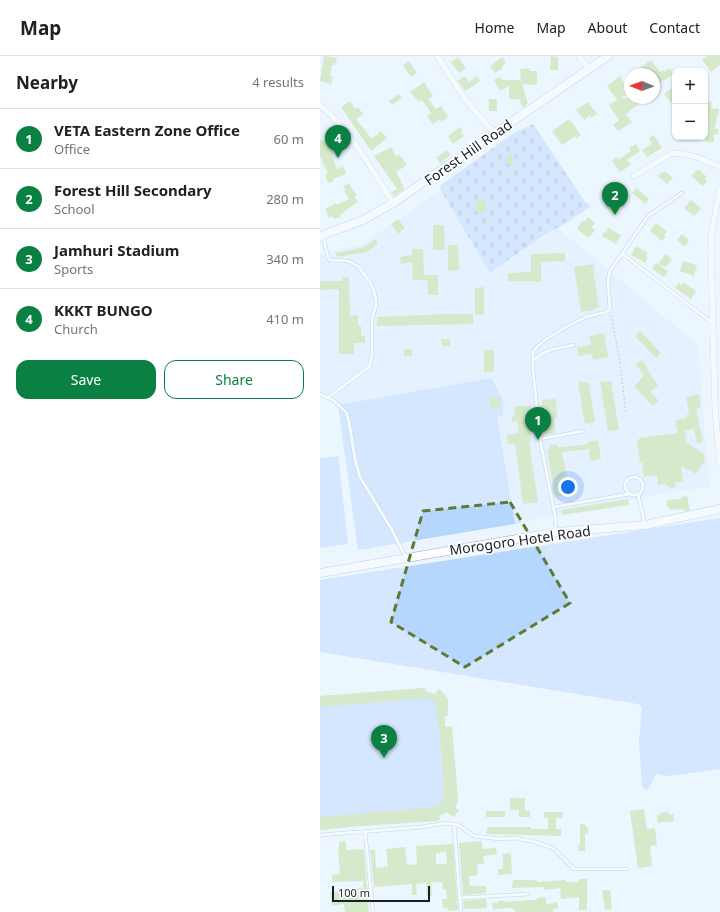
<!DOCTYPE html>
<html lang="en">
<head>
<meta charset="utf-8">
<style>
  body { margin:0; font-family:"Noto Sans",sans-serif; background:#f2f2f2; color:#202124 }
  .controls { position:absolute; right:12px; top:12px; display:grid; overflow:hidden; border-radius:8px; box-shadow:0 1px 3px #0004 }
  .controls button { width:36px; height:36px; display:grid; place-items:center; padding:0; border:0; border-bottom:1px solid #e0e0e0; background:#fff; color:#202124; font:20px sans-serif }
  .compass { position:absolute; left:304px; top:12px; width:36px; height:36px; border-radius:50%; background:#fff; box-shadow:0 1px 3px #0004; rotate:271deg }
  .scale { position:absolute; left:12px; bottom:10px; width:98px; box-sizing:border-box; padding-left:4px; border:2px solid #171f28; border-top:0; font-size:11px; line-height:14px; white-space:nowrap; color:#171f28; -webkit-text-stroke:3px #fff; paint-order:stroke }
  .you { position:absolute; left:248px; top:431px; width:14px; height:14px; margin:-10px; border:3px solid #fff; border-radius:50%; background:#1a73e8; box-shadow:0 0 0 6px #1a73e833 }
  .badge { display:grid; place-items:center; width:26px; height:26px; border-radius:50%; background:#0b8043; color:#fff; font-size:13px; font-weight:700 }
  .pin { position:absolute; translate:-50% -33px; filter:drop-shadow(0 1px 2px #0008) }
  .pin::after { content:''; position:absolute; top:21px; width:14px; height:12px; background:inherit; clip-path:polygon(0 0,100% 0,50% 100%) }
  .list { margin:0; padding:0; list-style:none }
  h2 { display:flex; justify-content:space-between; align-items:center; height:52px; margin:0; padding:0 16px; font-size:17px }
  h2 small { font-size:13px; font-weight:400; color:#757577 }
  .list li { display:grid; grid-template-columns:26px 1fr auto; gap:12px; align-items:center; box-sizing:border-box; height:60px; padding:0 16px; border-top:1px solid #e0e0e0 }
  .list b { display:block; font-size:15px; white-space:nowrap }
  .list p { margin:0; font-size:13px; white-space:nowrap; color:#757577 }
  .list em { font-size:13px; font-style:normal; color:#757577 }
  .actions { display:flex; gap:8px; padding:12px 16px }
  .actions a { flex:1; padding:9px 0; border:1px solid #0b8043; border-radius:12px; text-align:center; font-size:14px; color:#0b8043 }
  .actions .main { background:#0b8043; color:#fff }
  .map { position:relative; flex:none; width:400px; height:856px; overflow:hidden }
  header { display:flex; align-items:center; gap:24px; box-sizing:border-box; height:56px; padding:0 20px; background:#fff; border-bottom:1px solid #e0e0e0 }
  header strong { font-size:19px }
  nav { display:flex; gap:22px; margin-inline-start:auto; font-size:14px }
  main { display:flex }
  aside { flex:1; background:#fff }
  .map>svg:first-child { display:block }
  .built { fill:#dcecff }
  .green { fill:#b5d6fd }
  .cemetery { fill:url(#cemetery-stones) }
  .building { fill:#bbda8c; fill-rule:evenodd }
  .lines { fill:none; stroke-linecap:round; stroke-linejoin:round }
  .lane-casing { stroke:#96aac2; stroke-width:4 }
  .street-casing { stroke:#96aac2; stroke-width:6 }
  .secondary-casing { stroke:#96aac2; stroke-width:9 }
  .path { stroke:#929ba4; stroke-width:1; stroke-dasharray:2 2; stroke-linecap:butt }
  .lane { stroke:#fff; stroke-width:3 }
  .street { stroke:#fff; stroke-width:5.5 }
  .secondary { stroke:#fff; stroke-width:8 }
  .marked { fill:none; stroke:#5f7b2f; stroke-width:3; stroke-dasharray:8 5; stroke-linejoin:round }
  .labels { text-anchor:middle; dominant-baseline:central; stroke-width:3.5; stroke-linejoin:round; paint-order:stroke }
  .street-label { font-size:14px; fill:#171f28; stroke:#fff }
</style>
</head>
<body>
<header>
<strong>Map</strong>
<nav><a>Home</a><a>Map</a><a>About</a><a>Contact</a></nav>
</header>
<main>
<aside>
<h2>Nearby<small>4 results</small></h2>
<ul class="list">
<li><span class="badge">1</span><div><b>VETA Eastern Zone Office</b><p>Office</p></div><em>60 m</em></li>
<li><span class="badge">2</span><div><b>Forest Hill Secondary</b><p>School</p></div><em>280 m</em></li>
<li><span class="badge">3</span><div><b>Jamhuri Stadium</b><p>Sports</p></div><em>340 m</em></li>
<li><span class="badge">4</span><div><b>KKKT BUNGO</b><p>Church</p></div><em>410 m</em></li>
</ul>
<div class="actions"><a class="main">Save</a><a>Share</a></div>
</aside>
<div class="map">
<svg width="400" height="856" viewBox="0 0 400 856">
  <defs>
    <pattern id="cemetery-stones" width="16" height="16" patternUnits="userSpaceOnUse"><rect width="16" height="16" fill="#b5d6fd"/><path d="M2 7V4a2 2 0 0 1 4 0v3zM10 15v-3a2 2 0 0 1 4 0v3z" fill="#9bb7d9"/></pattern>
  </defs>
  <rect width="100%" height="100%" fill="#ecf5ff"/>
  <path class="built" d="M120,134L170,217L238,172L378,289L386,396L390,430L318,442L195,468L177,360L183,348V343L171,322L18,349L0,338V198L40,189L71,168L79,178L86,172L79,163Z"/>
  <path class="green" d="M171,322L183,343V359L177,360L195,468L38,494L18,349Z
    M18,400L28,488L0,492V402Z
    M400,462V713L348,720L336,718L328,734L322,731L319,685L322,651L318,648L0,596V524Z
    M105,632L106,635L115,638L119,633L124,638L128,644L123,647L129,704H135L138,745L135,752L139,754L134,761L127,756L119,760L120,763L118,765L38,770L0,774V640L89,633L90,636L93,633Z"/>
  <path class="cemetery" d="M213,68L265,146L271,150L245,168L230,176L221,163L229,176L170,217L120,133L121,129L194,77Z"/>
  <path class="building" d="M4,0L17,2L15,9H12L10,20L13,21L11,28L0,25Z
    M231,0L238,1V14H230Z
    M387,0H400V9L391,16L382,4Z
    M138,1L146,12L139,17L131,6Z
    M182,1L186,7L182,10L183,12L175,17L170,10Z
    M331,4L340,16L343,14L344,16L350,12L354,18L334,31V18H311Z
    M89,5L97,17L91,21L83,9Z
    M209,12L210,15H217V29L202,28L208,47L203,52L199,43H189V30L180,35L174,24L180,21L182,24H200L201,27L200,13Z
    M145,20L149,26L157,20L160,25L145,35L138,25Z
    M300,20L310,36L301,42H328L309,55L310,56L306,58L312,66L298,75L293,69L299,64L289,49L297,44L287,30Z
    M104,26L113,40L108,43L116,53L121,50L128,61L121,66L120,63L113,68L107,60L111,57L102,44L99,46L90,36Z
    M355,29V43L351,47L344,38Z
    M79,38L82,42L72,49L69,45Z
    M169,43H177V55H169Z
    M387,44L392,46L391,52L399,53L398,61L397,60L395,73H398V79L394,78V86H385L387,69H385V54Z
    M30,45L35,53L38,51L43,58L36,63L52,83L61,75L67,82L51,95L21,51Z
    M268,46L277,58L271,62L270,59L264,64L256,54Z
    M249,63L261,79L256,82L255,80L242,89L232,75Z
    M140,71L143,75L141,76L144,80L133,88L128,80Z
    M334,79L342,92L327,101L322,94L332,88L329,82Z
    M0,83L10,88L14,98L12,99L17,113L23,110L26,118L13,123V125L8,127L5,119L8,118L0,100Z
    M316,88L320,95L307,104L311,109L300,116L292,105L297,101L298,104L311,95L309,92Z
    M71,91L76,101L79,98L87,109L76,116L84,131L83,132L84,133L74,140L71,136L77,133L54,100Z
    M127,94L131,99L120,107L116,102Z
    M187,99H193L194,109H187Z
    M378,113L387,121L385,123L387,125L383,130L371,120Z
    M345,115L353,122L347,128L338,120L342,116L344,117Z
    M29,127L37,140L34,141L38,146L27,153L28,154L20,158L21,160L14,163L13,160L9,162L5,153L16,147L17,149L29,143L24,135L26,134L23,130Z
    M316,132L329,143L325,148L312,137Z
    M155,144H166L165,157L156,156Z
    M371,144L381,152L374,160L364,152Z
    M289,146L299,154L295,159L285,151Z
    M268,161L275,167L271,172L275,174L269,182L257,173L262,165L264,166Z
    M78,163L85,172L78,178L71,168Z
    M336,167L347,175L344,179L346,180L342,185L330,175Z
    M113,169H124L125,194H113Z
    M288,172L301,179L296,188L282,180L284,176L286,177Z
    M362,178L369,184L365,191L357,184Z
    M56,183L58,188L47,196L17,201L16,197L44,191Z
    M128,189H138L139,214L128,215Z
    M316,190L328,197L326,200L328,201L325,207L311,199Z
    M92,193H103L104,219H118V239H108L107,224H93L92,206L81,208L80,201L92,199Z
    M245,197V205L221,206V226H214V225H188V217L211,216V198Z
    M345,198L352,203L346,211L338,208Z
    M363,205L377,209L374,220L360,215Z
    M336,207L348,215L344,221L332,213Z
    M274,208L275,213H273L279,252H275V254L261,256L254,211Z
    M22,221H29L30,260L38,259V270H41V280H45V287H34V298H19V233L0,234V225H22Z
    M363,226L376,235L371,243L355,232L359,227L361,229Z
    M164,231V259H155V232Z
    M125,258H153V268L57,270V261Z
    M320,275L341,297L336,302L315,280Z
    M284,277L288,301L273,304L272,298L258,300L257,291L271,289L269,280Z
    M121,283H130V290H122Z
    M84,293H92V300H84Z
    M164,294H174V316H164Z
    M322,304L338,330L330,336L339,345L333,350L314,330L324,320L316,308Z
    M265,325V327H269L275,366L265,368L258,326Z
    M291,325L299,374L288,375L280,326Z
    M379,338L381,352L376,353L383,386L377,387L374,373L365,375L367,388H369L384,398L385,404L377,417H374L361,410L363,426H356L355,431L349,432V430H346V428L338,429L337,419L324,421L322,406L320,407L317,385L319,384V382L358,377L355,364L367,362L366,359L369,358L366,341Z
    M180,341V352H170L169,342Z
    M236,343L237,362H234L235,377L223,379L220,350H222V344Z
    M210,349L213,376H210L211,386H209L218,446L203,448L195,388H188L187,379L199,377L197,365L193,366L191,361L195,359L194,351Z
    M278,384L281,403L270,405L269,393L242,396L249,433L251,432L252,438L235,441L227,393L230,392L229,389L238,388V391H242L268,388V386Z
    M367,440L370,454L363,455V453L350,454L349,451H347V444L361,443V441Z
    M308,443L309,449L242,459L241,454Z
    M105,632V635L115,638L119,633L124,638L128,644V660H124L125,671L132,670L138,745L135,752L139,754L134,761L127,756L119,760L120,763L118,765L39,770L0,774V761L115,751L122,747L124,741L122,699L116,650L115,647L109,642L0,651V640Z
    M190,742H205V755H210V761H199V754H190Z
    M324,753L327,773L335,772L337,789L330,790L332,810L318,812L310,755Z
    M166,755H185V761H166Z
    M224,756H243V762H236V773H241V780L167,778V771H211V773H228V762H224Z
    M349,756V759L353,758L354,765L338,767L337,760L340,759V757Z
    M260,768H265V771H268V778H265V795H258V789H260Z
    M26,785V794L42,793L44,794L49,856H25L24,848L12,850L10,836L46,831H43V825L12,826V819L20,818L18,794H19V786Z
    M162,785V793L176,792L177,798L163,800L164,808H157L158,818H156V820H149L150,830H166V837L143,839L139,787Z
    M133,788L138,854L128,855L127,851L123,852L122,843H127L126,833H123L122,826H111L112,840H107L106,827L96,828L97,839H92V828L54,831L50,794H55L56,812L68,811L66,793L85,791L87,809L97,808L96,790ZM126,796L127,808H116V797Z
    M191,797L192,818L178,819V813H183V798Z
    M259,823H267V854H259V841L241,843L240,832L224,834V831L192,832L193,824H217V826L246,824V826H259Z
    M282,834H290L292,853L285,854Z
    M226,841V849L237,846L238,852L233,853V856H195V853H192V852L173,853L172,847H178L177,845H184V846L212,844H217V842Z
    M166,843L167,852L144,853L143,845Z"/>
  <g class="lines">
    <defs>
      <path id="lane" d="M3,179L8,202L10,204L28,205L38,210L50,226L54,235L56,244V250L52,262V301L49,311L7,342
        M302,200L303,198L392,267
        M213,306C222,293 240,292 254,289
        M0,338L13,344L26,356L29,366L35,403L40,421L72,474L86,502
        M220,383L263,375
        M305 430a9 9 0 1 1 18 0a9 9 0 1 1-18 0Z
        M318,438L325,469
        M234,451L309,438
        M236,474L235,460L220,383L213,314V296L216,292L225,284L246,271L266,261L286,256L290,253L288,225L290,215L328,160L362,137
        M134,768L141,856
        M45,775L53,856
        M0,779L102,771L126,767L138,769L154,780L180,783L195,782L216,786L230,791L234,793L254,813H307
        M139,842L208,838"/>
      <path id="street" d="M117,0L145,43L175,78
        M259,0L269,13
        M0,50C29,70 54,118 73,147
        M314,120L352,97C370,97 384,104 400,111
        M400,133L392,174L391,195L395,352L400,408"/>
      <path id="secondary" d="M0,180L43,164L73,147L288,0
        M0,517L237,476L325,469L400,453"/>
    </defs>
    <use href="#lane" class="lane-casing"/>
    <use href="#street" class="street-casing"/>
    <use href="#secondary" class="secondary-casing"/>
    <path class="path" d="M291,259L300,306L306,358"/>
    <use href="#lane" class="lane"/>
    <use href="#street" class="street"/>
    <use href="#secondary" class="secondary"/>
  </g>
  <path d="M0 0H400V856H0ZM190,446L250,547L145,611L71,566L103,455Z" fill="#ecf5ff" fill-opacity=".55" fill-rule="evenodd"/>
  <path class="marked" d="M190,446L250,547L145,611L71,566L103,455Z"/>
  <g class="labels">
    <g class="street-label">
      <text transform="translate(148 96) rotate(-35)">Forest Hill Road</text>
      <text transform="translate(200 484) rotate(-8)">Morogoro Hotel Road</text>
    </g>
  </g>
</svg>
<div class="controls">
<button>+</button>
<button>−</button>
</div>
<svg class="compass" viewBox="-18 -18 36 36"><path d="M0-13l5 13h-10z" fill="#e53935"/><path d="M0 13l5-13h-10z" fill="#757577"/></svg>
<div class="scale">100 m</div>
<div class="you"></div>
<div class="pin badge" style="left:218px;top:384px">1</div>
<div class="pin badge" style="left:295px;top:159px">2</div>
<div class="pin badge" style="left:64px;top:702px">3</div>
<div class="pin badge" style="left:18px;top:102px">4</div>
</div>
</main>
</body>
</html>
